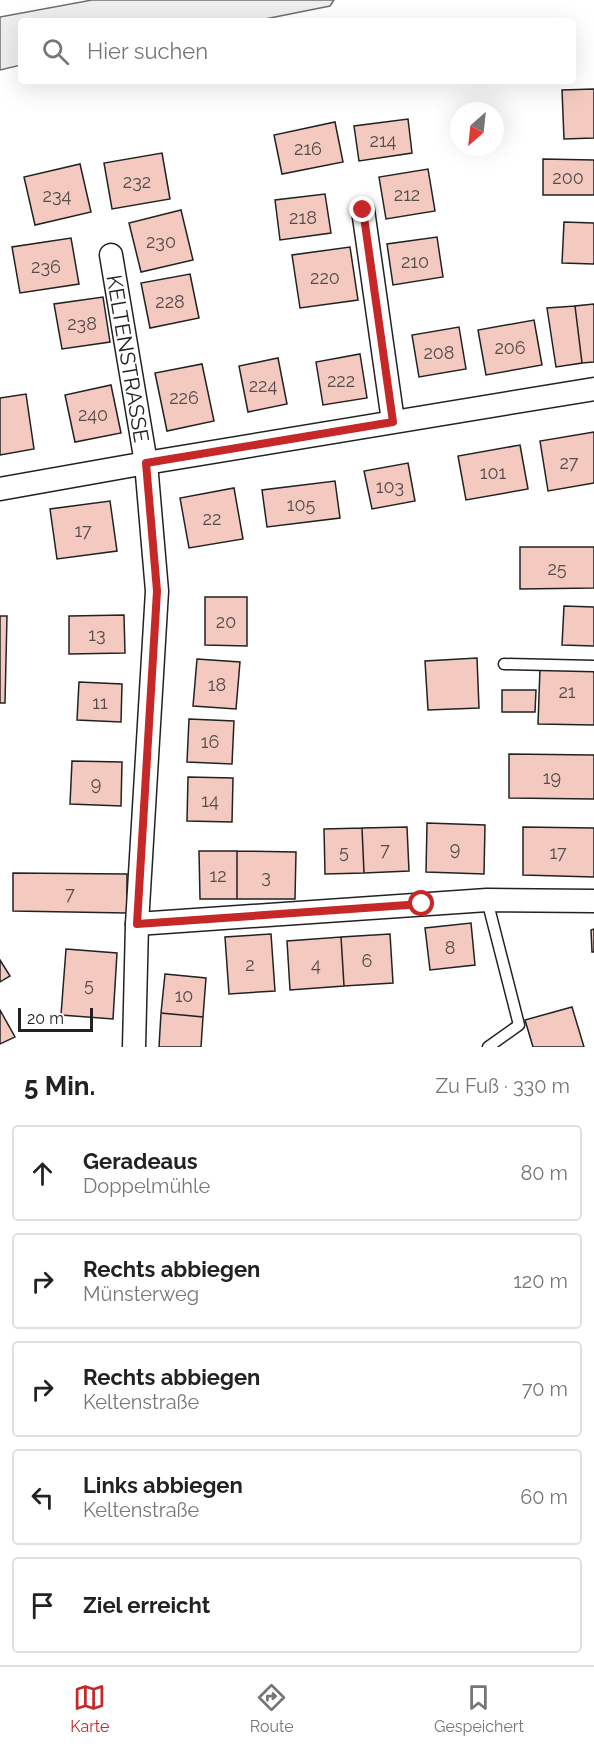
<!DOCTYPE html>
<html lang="de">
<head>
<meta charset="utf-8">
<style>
  body { margin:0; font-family:Raleway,sans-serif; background:#f2f2f2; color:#222 }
  .compass { position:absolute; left:450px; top:102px; width:54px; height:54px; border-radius:50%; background:#fff; box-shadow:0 6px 24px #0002; rotate:207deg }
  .scale { position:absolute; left:18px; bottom:15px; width:75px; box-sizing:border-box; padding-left:6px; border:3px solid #222; border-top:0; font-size:16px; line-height:21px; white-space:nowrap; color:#222; -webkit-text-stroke:4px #fff; paint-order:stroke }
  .stop { position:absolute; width:18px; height:18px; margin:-14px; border:4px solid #c62828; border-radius:50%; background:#fff }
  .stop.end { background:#c62828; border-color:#fff; box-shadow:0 2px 6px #0008 }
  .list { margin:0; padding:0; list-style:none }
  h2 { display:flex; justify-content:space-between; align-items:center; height:78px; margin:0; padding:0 24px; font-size:26px }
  h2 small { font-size:20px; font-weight:400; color:#767676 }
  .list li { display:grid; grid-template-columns:39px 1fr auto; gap:18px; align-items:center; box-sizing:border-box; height:96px; margin:0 12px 12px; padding:0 12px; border:2px solid #e0e0e0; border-radius:6px }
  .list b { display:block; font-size:22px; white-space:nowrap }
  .list p { margin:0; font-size:20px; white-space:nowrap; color:#767676 }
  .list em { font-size:20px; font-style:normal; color:#767676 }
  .icon { flex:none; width:33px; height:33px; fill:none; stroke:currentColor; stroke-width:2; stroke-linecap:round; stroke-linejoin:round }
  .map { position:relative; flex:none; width:594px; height:1047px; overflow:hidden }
  .search { position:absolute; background:#fff; box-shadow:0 6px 24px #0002; left:18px; right:18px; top:18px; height:66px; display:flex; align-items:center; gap:15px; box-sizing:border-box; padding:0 21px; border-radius:6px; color:#767676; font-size:22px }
  .sheet { height:618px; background:#fff }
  nav { display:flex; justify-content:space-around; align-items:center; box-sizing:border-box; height:84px; border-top:2px solid #e0e0e0; background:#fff; font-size:16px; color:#767676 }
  nav a { display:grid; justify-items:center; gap:3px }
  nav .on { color:#c62828 }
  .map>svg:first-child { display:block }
  .green { fill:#eee; stroke:#6f6f6f; stroke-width:1.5 }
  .building { fill:#f3c9c0; stroke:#222; stroke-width:1.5 }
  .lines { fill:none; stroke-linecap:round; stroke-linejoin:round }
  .lane-casing { stroke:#222; stroke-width:13 }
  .street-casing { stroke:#222; stroke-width:25 }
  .lane { stroke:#fff; stroke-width:10 }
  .street { stroke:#fff; stroke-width:22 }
  .route { stroke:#c62828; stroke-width:8 }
  .labels { text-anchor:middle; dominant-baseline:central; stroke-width:4.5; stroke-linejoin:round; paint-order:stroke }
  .number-label { font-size:18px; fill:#564c4a }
  .street-label { font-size:21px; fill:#222; stroke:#fff }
</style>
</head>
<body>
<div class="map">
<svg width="594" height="1047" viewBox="0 0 594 1047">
  <rect width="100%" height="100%" fill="#fff"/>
  <path class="green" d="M92,0H334L330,6L255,21H21V65L0,70V17Z"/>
  <path class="building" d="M594,89V138L564,139L562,90Z
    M408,119L412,153L359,161L354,126Z
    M335,122L343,162L282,174L274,135Z
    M162,153L170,199L112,209L104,163Z
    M543,159L594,160V195H543Z
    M80,164L91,212L35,225L24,177Z
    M428,169L435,211L386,219L379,177Z
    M325,194L331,233L280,240L275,200Z
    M181,210L193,260L141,272L129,223Z
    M564,222L594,223V264L562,263Z
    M437,237L443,277L393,285L387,244Z
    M71,238L79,284L20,293L12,247Z
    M350,247L358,300L300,308L292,255Z
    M190,274L199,318L150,328L141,283Z
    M103,297L110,342L62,349L54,304Z
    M594,304V362L582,363L575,306Z
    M575,306L582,363L556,367L547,308Z
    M534,320L542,365L486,375L478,330Z
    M459,327L466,369L419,377L412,335Z
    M360,354L367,398L323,405L316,362Z
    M278,358L287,404L248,412L239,366Z
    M202,364L214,421L167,431L155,373Z
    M111,385L121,433L75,442L65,395Z
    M26,394L34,449L0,455V398Z
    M594,432V483L548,491L540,441Z
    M520,445L528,489L466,500L458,456Z
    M408,463L415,501L372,509L364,471Z
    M335,481L340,518L267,527L262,490Z
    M234,488L243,539L189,548L180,498Z
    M110,501L117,551L57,559L50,509Z
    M520,547H594V588L520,589Z
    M205,597H247V646L205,645Z
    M564,606L594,607V646L562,645Z
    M124,615L125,653L69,654V616Z
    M0,616H7L5,703H0Z
    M477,658L479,708L428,710L425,661Z
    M197,659L240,662L236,709L193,706Z
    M540,668L594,670V725L538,724Z
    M79,682L122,684L121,722L77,720Z
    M502,690H536L535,712H502Z
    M189,719L234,721L232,764L187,762Z
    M509,754L594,755V799L509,798Z
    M72,761L122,762L121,806L70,804Z
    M188,777L233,778L232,822L187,821Z
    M427,823L485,825L484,874L426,872Z
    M407,827L409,871L364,873L362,828Z
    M523,827L594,828V877L523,875Z
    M362,828L364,873L325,874L324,829Z
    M199,851H237V899H200Z
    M237,851L296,852L295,899H237Z
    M13,873L127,874V913L13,911Z
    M471,923L475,965L430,970L425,928Z
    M594,929V952H592L591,930Z
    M271,934L275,991L229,994L225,937Z
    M390,934L393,983L344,986L341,937Z
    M341,937L344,986L290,990L287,941Z
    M66,949L117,953L113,1019L61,1015Z
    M0,960L10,976L0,982Z
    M165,974L206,978L203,1017L161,1013Z
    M572,1007L584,1047H533L525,1020Z
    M0,1010L15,1037L0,1044Z
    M161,1013L203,1017L201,1047H159Z"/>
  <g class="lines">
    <defs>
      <path id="lane" d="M504,664L594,666
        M487,900L519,1025L488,1047"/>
      <g id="street">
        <path d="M363,210L393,421"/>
        <path id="s1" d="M111,255L146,463L157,591L137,924L134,1047"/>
        <path d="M0,489L146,463L594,389"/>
        <path d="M137,924L487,900L594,901"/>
      </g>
    </defs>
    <use href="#lane" class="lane-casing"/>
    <use href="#street" class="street-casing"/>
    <use href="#lane" class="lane"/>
    <use href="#street" class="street"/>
  </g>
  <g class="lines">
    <path class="route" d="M363,210L393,422L146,463L157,591L137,924L422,904"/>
  </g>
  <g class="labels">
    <g class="number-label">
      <text x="383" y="140">214</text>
      <text x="308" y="148">216</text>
      <text x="568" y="177">200</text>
      <text x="137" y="181">232</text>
      <text x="407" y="194">212</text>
      <text x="57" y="195">234</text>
      <text x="303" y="217">218</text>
      <text x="161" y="241">230</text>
      <text x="415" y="261">210</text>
      <text x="46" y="266">236</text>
      <text x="325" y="277">220</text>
      <text x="170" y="301">228</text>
      <text x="82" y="323">238</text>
      <text x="510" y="347">206</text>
      <text x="439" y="352">208</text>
      <text x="341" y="380">222</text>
      <text x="263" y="385">224</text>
      <text x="184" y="397">226</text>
      <text x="93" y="414">240</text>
      <text x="569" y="462">27</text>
      <text x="493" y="472">101</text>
      <text x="390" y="486">103</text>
      <text x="301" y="504">105</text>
      <text x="212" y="518">22</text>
      <text x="83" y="530">17</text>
      <text x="557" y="568">25</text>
      <text x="226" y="621">20</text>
      <text x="97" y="634">13</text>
      <text x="217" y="684">18</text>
      <text x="567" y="691">21</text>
      <text x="100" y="702">11</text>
      <text x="210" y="741">16</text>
      <text x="552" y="777">19</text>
      <text x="96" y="783">9</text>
      <text x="210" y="800">14</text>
      <text x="455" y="848">9</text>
      <text x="385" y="849">7</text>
      <text x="344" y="851">5</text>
      <text x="558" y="852">17</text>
      <text x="218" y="875">12</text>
      <text x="266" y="876">3</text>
      <text x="70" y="893">7</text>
      <text x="450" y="947">8</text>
      <text x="367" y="960">6</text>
      <text x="250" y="964">2</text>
      <text x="316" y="964">4</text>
      <text x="89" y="984">5</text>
      <text x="184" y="995">10</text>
    </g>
    <g class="street-label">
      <text stroke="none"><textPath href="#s1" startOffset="105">KELTENSTRASSE</textPath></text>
    </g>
  </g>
</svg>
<svg class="compass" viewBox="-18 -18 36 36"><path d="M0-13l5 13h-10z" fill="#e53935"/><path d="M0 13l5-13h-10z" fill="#767676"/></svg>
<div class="scale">20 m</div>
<div class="stop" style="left:422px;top:904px"></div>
<div class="stop end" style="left:363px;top:210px"></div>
<div class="search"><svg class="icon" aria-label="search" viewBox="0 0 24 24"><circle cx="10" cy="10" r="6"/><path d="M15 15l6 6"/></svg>Hier suchen</div>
</div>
<section class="sheet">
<h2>5 Min.<small>Zu Fuß · 330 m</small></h2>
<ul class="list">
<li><svg class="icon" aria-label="ahead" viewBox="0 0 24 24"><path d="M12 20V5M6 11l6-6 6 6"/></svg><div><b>Geradeaus</b><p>Doppelmühle</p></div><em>80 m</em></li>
<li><svg class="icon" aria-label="right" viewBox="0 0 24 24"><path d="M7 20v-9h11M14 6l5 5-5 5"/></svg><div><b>Rechts abbiegen</b><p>Münsterweg</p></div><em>120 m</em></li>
<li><svg class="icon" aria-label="right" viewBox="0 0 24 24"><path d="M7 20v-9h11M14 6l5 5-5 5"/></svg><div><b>Rechts abbiegen</b><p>Keltenstraße</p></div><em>70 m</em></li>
<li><svg class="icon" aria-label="left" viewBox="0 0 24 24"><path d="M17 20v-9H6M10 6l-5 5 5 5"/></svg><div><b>Links abbiegen</b><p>Keltenstraße</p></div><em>60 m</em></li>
<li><svg class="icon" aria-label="arrive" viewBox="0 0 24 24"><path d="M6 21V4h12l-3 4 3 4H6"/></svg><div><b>Ziel erreicht</b></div></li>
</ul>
</section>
<nav>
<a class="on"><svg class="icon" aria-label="map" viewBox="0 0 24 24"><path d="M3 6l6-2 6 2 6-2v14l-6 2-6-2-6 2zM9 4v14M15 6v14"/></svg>Karte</a>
<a><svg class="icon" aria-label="directions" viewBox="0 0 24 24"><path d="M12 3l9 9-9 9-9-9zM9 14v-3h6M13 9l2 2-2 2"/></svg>Route</a>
<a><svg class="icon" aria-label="saved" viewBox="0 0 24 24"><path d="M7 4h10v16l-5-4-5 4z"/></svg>Gespeichert</a>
</nav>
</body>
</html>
